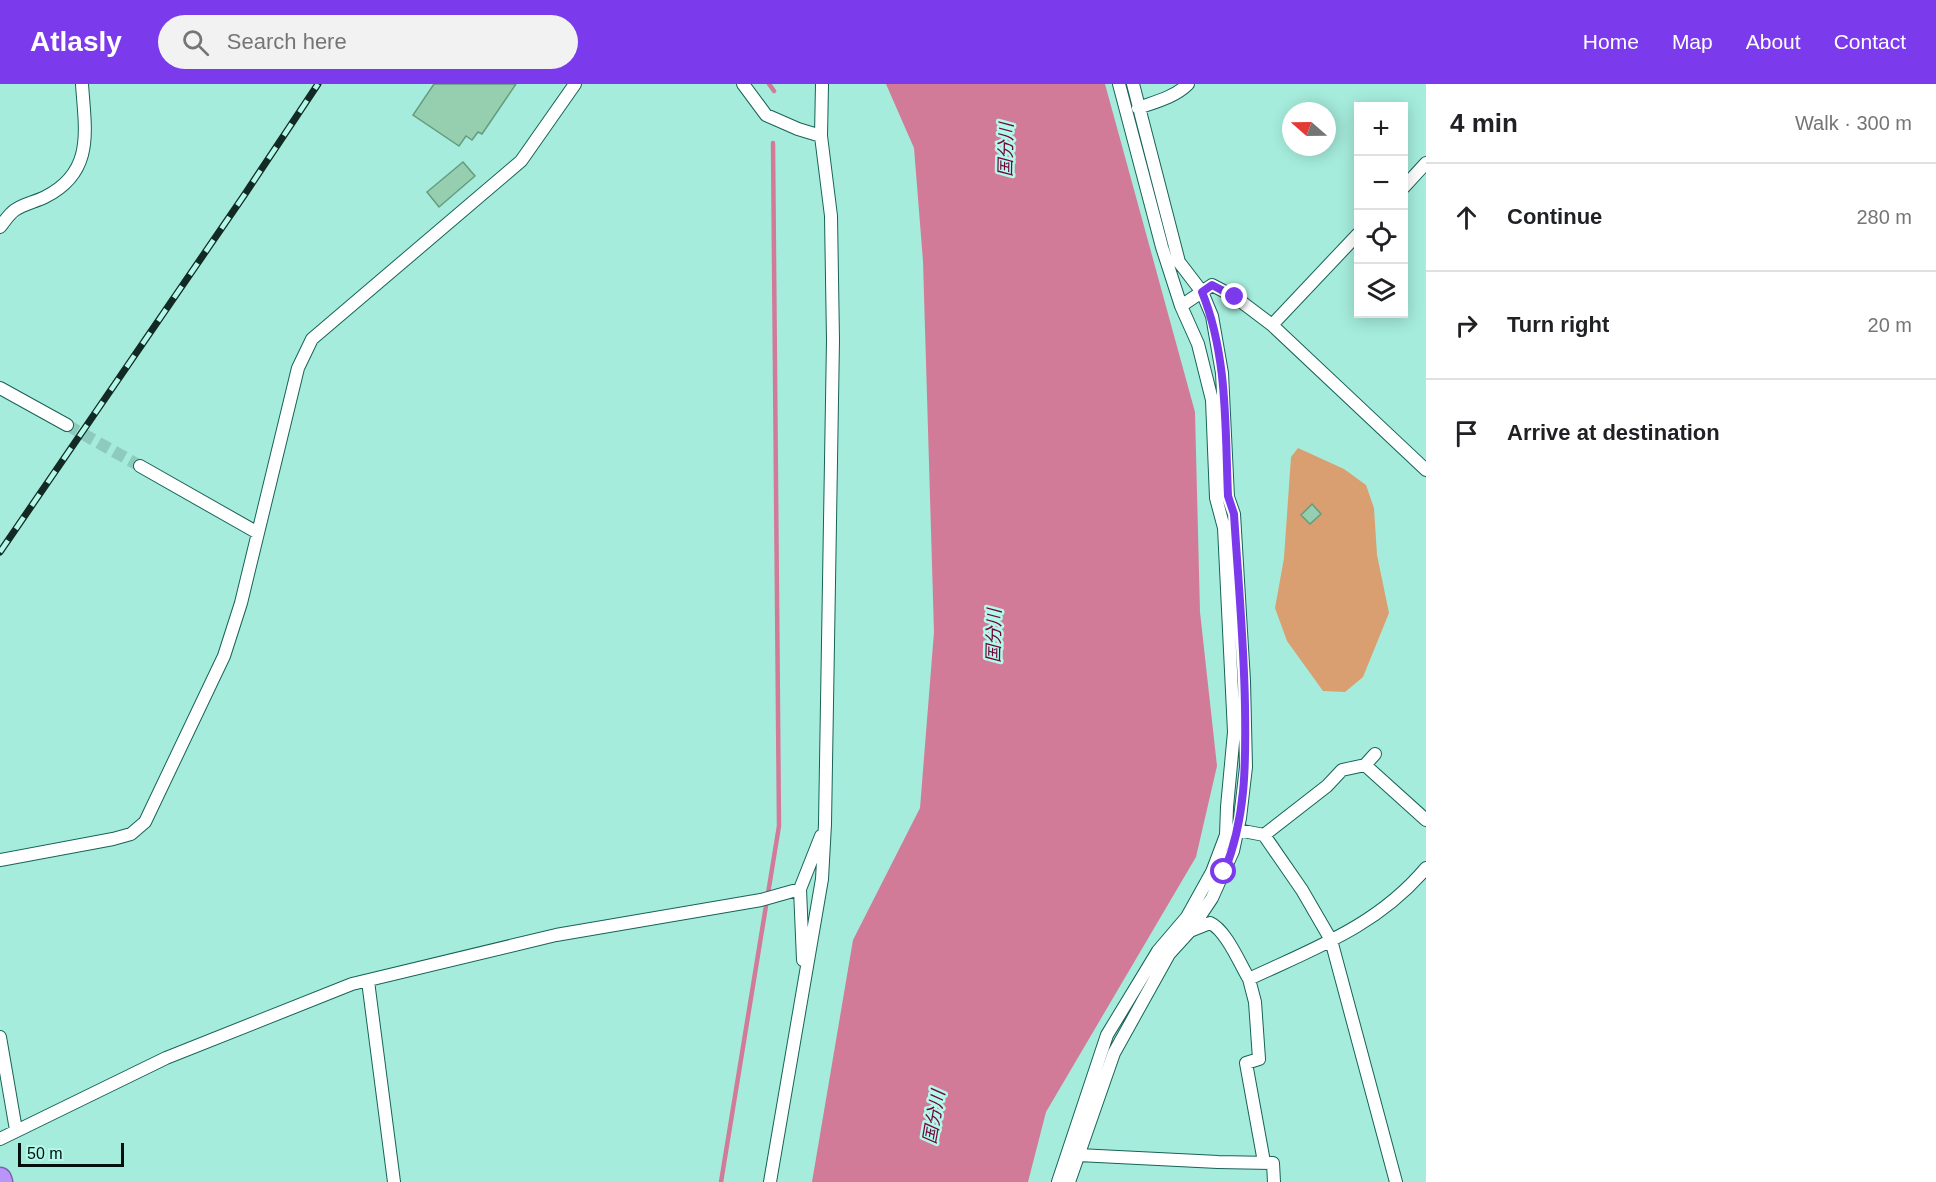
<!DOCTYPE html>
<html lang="en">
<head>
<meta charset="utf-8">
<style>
  body { margin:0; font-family:Helvetica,"Noto Sans JP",sans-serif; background:#f2f2f2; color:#202124 }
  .controls { position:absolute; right:18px; top:18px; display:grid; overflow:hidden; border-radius:0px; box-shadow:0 3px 15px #0003 }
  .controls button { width:54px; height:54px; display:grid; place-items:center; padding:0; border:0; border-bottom:2px solid #e0e0e0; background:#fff; color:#202124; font:30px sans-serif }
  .compass { position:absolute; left:1282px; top:18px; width:54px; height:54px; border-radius:50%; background:#fff; box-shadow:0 3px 15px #0003; rotate:290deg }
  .scale { position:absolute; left:18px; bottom:15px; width:106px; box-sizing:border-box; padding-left:6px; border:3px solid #00100c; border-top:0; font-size:16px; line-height:21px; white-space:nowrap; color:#00100c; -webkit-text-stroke:4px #b2f9e9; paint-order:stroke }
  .stop { position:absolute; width:18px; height:18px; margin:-14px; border:4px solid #7c3aed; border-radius:50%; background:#fff }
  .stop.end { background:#7c3aed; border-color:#fff; box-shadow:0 2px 6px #0008 }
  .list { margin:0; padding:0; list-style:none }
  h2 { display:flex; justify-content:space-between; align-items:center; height:78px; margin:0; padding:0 24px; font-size:26px }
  h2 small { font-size:20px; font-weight:400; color:#757577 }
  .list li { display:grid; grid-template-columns:39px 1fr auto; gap:18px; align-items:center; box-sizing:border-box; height:108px; padding:0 24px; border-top:2px solid #e0e0e0 }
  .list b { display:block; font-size:22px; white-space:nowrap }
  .list em { font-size:20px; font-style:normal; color:#757577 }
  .icon { flex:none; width:33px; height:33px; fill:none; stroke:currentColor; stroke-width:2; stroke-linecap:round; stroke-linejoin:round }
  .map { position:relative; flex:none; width:1426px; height:1098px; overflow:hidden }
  header { display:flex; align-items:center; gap:36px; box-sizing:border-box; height:84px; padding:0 30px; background:#7c3aed; color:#fff }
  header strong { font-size:28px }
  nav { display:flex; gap:33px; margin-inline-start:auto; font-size:21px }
  .search { width:420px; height:54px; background:#f2f2f2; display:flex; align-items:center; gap:15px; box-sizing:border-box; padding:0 21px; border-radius:33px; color:#757577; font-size:22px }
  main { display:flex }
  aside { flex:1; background:#fff }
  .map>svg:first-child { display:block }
  .green { fill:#da9f70 }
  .water { fill:#d17b98 }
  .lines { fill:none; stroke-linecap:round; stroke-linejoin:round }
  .stream { stroke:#d17b98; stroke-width:4.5 }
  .building { fill:#96cfaf; stroke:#659c7e; stroke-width:1.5 }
  .street-tunnel { stroke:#8ccbbd; stroke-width:12; stroke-dasharray:12 6; stroke-linecap:butt }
  .street-casing { stroke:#176357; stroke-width:14 }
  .highway-casing { stroke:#7866a7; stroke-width:25 }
  .street { stroke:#fff; stroke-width:12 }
  .highway { stroke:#b994fb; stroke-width:22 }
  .rail-casing { stroke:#132923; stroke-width:7 }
  .rail { stroke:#b2f9e9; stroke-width:4.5; stroke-dasharray:14; stroke-linecap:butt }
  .route { stroke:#7c3aed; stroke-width:8 }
  .labels { text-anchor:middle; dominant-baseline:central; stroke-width:5; stroke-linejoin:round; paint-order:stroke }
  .water-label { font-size:18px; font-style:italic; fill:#71043a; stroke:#b2f9e9 }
</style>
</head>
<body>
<header>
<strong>Atlasly</strong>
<div class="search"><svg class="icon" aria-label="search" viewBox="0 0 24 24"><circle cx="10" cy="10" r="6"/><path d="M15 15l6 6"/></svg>Search here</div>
<nav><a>Home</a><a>Map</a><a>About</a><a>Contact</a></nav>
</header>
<main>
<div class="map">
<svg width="1426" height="1098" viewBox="0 0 1426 1098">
  <rect width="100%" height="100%" fill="#a5ecdc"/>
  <path class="green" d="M1298,364L1344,385L1366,401L1374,424L1377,471L1389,529L1363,593L1345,608L1323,607L1287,557L1275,524L1284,474L1291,373Z"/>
  <path class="water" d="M886,0H1105L1195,328L1200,528L1217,682L1196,773L1046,1028L1028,1098H812L853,856L920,724L934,548L923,177L914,64Z"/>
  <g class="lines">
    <path class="stream" d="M769,0L774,7
      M721,1098L779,742L773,59"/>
  </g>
  <path class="building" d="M434,0H516L482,50L478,48L472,56L466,52L459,62L413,31Z
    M463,78L475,92L439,123L427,108Z
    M1312,420L1321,430L1310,440L1301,431Z"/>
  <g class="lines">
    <path class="street-tunnel" d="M67,341L140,382"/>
    <defs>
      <path id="street" d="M743,0L766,31L798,45L821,52
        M1138,24C1155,18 1175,13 1188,0
        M1404,103L1426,79
        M0,143C4,138 9,130 15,126C23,120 35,118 45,113C95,88 85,46 82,0
        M1181,222L1212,201L1235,213L1272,241L1426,386
        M1272,241L1358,150
        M0,304L67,341
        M140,382L258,449
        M1365,681L1426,736
        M1238,746L1264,751L1302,806L1331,856L1396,1098
        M1264,751L1327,702L1342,686L1365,681L1375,670
        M0,776L113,755L131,750L145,738L224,572L241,519L298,284L312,255L521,77L575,0
        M800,805L821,752
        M1190,847L1210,839C1226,846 1240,880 1249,895C1315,864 1377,842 1426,784
        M1249,895L1255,918L1259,975L1246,979L1264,1078
        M368,897L394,1098
        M0,953L16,1046
        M0,1055L166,974L352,900L556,851L761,816L800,805L803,876
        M1078,1071L1218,1078L1273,1079L1274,1098
        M770,1098L822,795L825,740L833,256L831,132L821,52L822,0
        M1058,1098L1107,951L1158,867L1187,833L1212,788L1226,751L1227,723L1234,648L1224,444L1216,414L1212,316L1198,260L1181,222L1162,163L1119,0
        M1069,1098L1114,969L1169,870L1190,847L1212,814L1233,767L1240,734L1246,683L1244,597L1234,430L1228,413L1222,289L1212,232L1202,208L1179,178L1133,0"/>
      <path id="highway" d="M0,1095L1,1098"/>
    </defs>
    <use href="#street" class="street-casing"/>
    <use href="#highway" class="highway-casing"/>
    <use href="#street" class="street"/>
    <use href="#highway" class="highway"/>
    <defs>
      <path id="rail" d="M0,468L245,110L318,0"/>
    </defs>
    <use href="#rail" class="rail-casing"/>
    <use href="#rail" class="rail"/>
  </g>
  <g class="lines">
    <path class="route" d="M1224,788C1246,735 1246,679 1245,622C1244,558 1238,494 1234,430L1228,412C1225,344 1228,272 1202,208L1212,201L1235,213"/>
  </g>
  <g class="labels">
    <g class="water-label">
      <text transform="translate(1006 66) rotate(-89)">国分川</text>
      <text transform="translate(994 552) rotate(-89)">国分川</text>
      <text transform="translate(934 1033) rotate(-80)">国分川</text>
    </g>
  </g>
</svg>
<div class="controls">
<button>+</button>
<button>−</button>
<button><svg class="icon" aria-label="locate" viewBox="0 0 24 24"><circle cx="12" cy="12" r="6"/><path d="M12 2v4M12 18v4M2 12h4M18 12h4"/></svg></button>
<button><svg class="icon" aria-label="layers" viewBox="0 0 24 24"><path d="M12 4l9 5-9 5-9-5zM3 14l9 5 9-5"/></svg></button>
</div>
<svg class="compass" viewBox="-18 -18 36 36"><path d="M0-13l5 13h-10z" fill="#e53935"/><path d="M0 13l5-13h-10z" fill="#757577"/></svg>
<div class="scale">50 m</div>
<div class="stop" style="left:1224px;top:788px"></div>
<div class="stop end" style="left:1235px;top:213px"></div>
</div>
<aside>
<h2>4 min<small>Walk · 300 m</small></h2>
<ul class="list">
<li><svg class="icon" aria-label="ahead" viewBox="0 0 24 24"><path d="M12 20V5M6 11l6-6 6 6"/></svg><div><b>Continue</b></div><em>280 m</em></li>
<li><svg class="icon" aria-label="right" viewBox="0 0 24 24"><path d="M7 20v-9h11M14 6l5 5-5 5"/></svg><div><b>Turn right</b></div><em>20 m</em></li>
<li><svg class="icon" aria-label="arrive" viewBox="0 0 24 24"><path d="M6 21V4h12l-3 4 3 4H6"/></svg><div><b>Arrive at destination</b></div></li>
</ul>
</aside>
</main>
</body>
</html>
